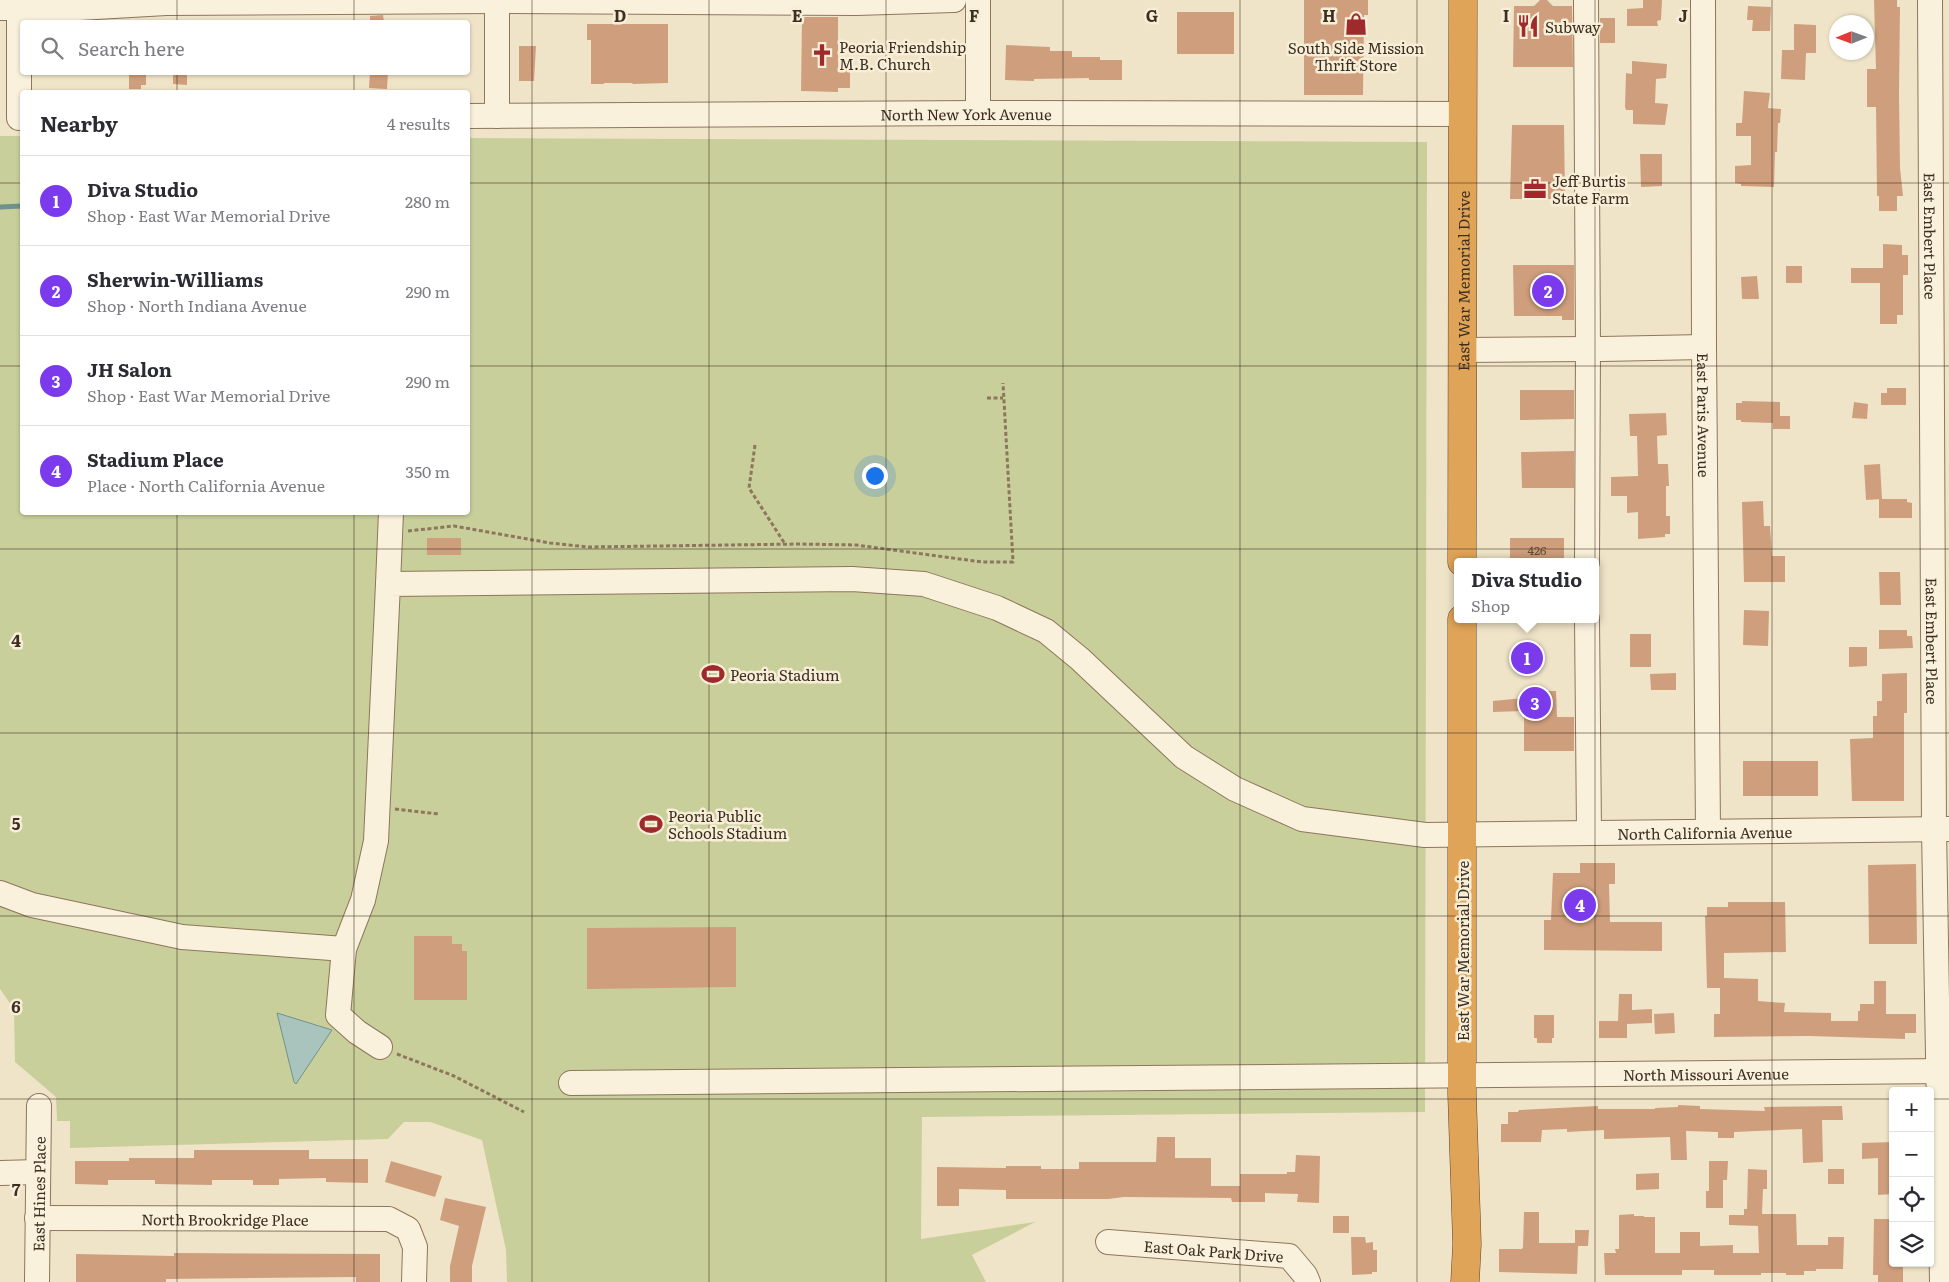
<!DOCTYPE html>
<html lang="en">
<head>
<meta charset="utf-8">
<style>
  body { margin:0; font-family:Literata,serif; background:#f7f7f7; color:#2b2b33 }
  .controls { position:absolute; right:15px; bottom:15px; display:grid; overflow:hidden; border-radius:5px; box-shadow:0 1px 4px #0004 }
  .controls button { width:45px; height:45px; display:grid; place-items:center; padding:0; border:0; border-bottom:1px solid #e1e1e2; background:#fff; color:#2b2b33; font:25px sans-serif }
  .compass { position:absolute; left:1829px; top:15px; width:45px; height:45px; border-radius:50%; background:#fff; box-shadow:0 1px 4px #0004; rotate:269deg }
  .you { position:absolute; left:874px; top:475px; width:18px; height:18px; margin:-12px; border:4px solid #fff; border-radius:50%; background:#1a73e8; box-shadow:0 0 0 8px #1a73e833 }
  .badge { display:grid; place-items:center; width:32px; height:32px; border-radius:50%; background:#7c3aed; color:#fff; font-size:16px; font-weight:700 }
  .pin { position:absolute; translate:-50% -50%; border:2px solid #fff; box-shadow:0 1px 5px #0006 }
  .popup { position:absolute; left:1454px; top:558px; width:145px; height:65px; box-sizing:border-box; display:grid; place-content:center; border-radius:5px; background:#fff; filter:drop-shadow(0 1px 4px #0005); font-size:16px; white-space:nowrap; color:#7c7c81 }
  .popup b { font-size:19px; color:#2b2b33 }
  .popup::after { content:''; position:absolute; left:50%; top:100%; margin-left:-10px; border:10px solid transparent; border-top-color:#fff }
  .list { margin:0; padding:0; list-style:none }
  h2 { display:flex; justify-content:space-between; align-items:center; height:65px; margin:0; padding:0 20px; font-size:21px }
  h2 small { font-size:16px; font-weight:400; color:#7c7c81 }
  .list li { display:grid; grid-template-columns:32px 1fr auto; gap:15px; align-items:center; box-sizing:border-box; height:90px; padding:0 20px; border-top:1px solid #e1e1e2 }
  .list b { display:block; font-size:19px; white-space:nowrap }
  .list p { margin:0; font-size:16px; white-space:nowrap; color:#7c7c81 }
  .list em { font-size:16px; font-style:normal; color:#7c7c81 }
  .icon { flex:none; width:28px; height:28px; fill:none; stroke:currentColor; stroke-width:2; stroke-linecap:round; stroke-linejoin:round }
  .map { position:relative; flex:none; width:1949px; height:1282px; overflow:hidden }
  .search { position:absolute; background:#fff; box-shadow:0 1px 4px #0004; left:20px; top:20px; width:450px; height:55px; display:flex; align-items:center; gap:12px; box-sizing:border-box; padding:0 18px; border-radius:5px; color:#7c7c81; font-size:19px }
  .panel { position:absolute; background:#fff; box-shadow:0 1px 4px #0004; left:20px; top:90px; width:450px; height:425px; border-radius:5px }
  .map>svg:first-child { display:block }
  .green { fill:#c9cf9b }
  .water { fill:#a9c4bc; stroke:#6f938a }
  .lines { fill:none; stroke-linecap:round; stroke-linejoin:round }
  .stream { stroke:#6f938a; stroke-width:5 }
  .building { fill:#cf9f7d }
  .minor-casing { stroke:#8d765c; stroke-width:26 }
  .highway-casing { stroke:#5b4430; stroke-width:29 }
  .path { stroke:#8d765c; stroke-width:3; stroke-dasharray:4 2.5; stroke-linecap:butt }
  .minor { stroke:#faf1dc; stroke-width:24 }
  .highway { stroke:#e0a458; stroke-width:28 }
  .grid { fill:none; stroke:#3d2e20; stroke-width:1; stroke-opacity:0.55 }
  .labels { text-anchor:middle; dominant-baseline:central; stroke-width:5; stroke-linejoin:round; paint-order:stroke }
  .number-label { font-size:12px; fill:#624a37 }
  .poi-label { font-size:15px; fill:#3d2e20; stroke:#f7eed8; text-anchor:start }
  .street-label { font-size:15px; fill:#3d2e20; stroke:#f7eed8 }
  .grid-label { font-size:16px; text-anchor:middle; font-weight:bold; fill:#3d2e20; stroke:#f7eed8; stroke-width:5; stroke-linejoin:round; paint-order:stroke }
</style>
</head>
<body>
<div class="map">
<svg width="1949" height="1282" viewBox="0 0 1949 1282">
  <rect width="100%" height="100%" fill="#f0e4c8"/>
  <path class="green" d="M0,136H22V512H468V138L1427,142L1425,1112L922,1117L921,1239L1035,1222L972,1255L986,1282H507L506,1250L482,1140L430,1122H404L388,1139L70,1148V1121H57L56,1097L15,1062L14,1009L0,989Z"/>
  <path class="water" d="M277,1013L332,1030L296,1084L294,1082Z"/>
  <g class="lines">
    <path class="stream" d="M0,207L22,206"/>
  </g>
  <path class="building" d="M1304,0H1368V15H1364L1363,95H1304Z
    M1540,0H1547L1553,6H1572L1573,67H1513L1514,6H1534Z
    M1643,0H1662L1661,20L1657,21L1658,26H1627V9L1643,8Z
    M1874,0H1897V7H1900L1899,93L1900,168L1903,196H1897V211H1879V196H1877L1876,107H1867V69H1876Z
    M1748,6L1771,7L1770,31H1752L1753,20H1747Z
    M1177,12H1234V54H1177Z
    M383,15L384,22H370V16Z
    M802,17H838V70H850V88H838V92L801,91Z
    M1600,18H1615V43H1600Z
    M587,24H668V83L633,84L632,83H604V84H591V40H587Z
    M1794,24L1816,25V53H1806L1805,80L1781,79L1782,50H1794Z
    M1006,45L1050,47V51H1072V57H1100V60H1122V80H1089V78L1034,79V81L1005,80Z
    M519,46H536L534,81H519Z
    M1632,61L1667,64L1666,78L1656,79L1655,103L1668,104L1665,125L1633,124V110H1626L1625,107L1626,73L1632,74Z
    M129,72H146V85H141V89H129Z
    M173,72H187V85L173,84Z
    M370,72H388L387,89L369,88Z
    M1744,91L1770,93L1768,108L1781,109L1780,123H1778L1777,152H1775L1774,187L1741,186V184L1735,183V166L1751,165V136H1736V123H1742Z
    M1512,125H1564L1565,199H1510Z
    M1640,154H1662V186L1641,187Z
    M1883,244L1902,245V255H1908V275H1903V315H1897V324H1880V283H1851V268H1883Z
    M1513,265H1574V320H1562V316H1514Z
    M1786,266H1802V283H1786Z
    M1757,276L1759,299H1742L1741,277Z
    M1887,388H1906V405H1881V393H1887Z
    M1520,390H1574V419L1520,420Z
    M1742,401L1780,402V416H1790V429H1773V423L1741,422V420H1736V403H1742Z
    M1854,402L1868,404L1867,419L1852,418Z
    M1666,413L1667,435L1657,436L1658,464H1668L1669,486H1666V516H1670V534H1665V537L1638,539V512L1627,513V496H1611V477L1638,476L1637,436H1630L1629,414Z
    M1574,451V488H1522L1521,452Z
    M1880,464L1882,499L1866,500L1864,465Z
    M1879,499H1907V502L1912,503V518H1879Z
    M1763,501L1764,526H1770L1772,556H1785V582H1744L1742,502Z
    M427,538H461V555H427Z
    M1510,538H1564V562H1510Z
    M1879,572H1900L1901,605H1880Z
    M1744,610L1769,611L1768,646L1743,645Z
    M1879,630H1907V636H1912L1913,648L1879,649Z
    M1630,634H1651V667H1630Z
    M1540,644V669L1518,670V645Z
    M1849,647H1867V666L1849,667Z
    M1676,673V690H1651L1650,674Z
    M1907,673V713H1904V801H1852L1850,739L1873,738V716H1877V701H1882V674Z
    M1542,691H1556L1557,717H1574V751H1524V711L1493,712V701L1542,696Z
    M1743,761H1818V796H1743Z
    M1580,863H1615V884H1609L1610,922H1662V951L1544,950V920H1551L1553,873H1580Z
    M1916,864L1917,944H1869L1868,865Z
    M1728,902H1785L1786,952L1724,953V978L1758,979V1001L1785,1003L1784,1012L1831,1013V1021H1858V1011H1860V1004H1874V981H1886V1014H1916V1033H1905V1039L1809,1036L1714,1037V1014H1720V988H1707L1705,916H1707V907H1728Z
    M736,927V987L587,989V928Z
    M414,936H452V944H462V951H467V1000H414Z
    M1619,994H1632V1010L1652,1009V1023L1627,1024V1038H1599V1021H1618Z
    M1674,1013L1675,1033L1655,1034L1654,1014Z
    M1534,1015H1554V1038H1552V1043H1537V1038H1534Z
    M1678,1105L1700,1106V1109L1765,1111L1764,1107L1842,1106L1843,1120H1822L1823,1162L1803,1163L1802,1129L1734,1132V1138H1718V1132L1686,1131L1687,1160H1671L1670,1137L1604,1139V1130L1567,1132V1129L1542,1130L1541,1142H1501V1124H1508V1112H1518L1519,1110L1598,1106V1109H1655V1108L1678,1107Z
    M1157,1137H1175V1158H1211V1186H1240V1174H1287V1172H1295L1296,1155L1320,1156L1319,1203L1297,1202L1298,1194L1265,1193V1202H1232L1231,1198L1124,1197L1108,1199H1006V1190L959,1189V1206H937V1167L1006,1168V1166H1041V1169H1079V1162H1156Z
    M1893,1142V1194L1878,1195V1158L1862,1159V1143Z
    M194,1150H309V1159H368V1183L326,1182V1178L279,1179V1185H253V1180H212V1185L155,1184V1180H108V1185L75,1184V1161H129V1158H194Z
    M391,1161L442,1176L435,1197L385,1182Z
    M1709,1161H1728L1727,1180H1723V1208H1706V1191H1709Z
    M1748,1169L1767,1170V1189H1763L1762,1214H1796L1797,1245H1828V1237H1844L1843,1269H1816V1271H1804V1275H1786V1273H1761V1275H1714V1270H1682V1275H1605L1604,1253H1616L1615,1249H1619V1215L1634,1214V1216H1644V1217H1655V1253H1680V1232H1700V1246L1733,1245V1253H1759L1758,1226L1729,1225V1215H1744V1209H1747Z
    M1828,1169H1844V1184H1828Z
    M1659,1173V1189L1636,1190V1174Z
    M445,1198L486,1207L472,1266V1282H450V1266L459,1226L440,1220Z
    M1524,1212H1539V1243H1575V1230H1589L1588,1246H1578L1577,1274L1499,1272V1249H1522L1523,1247Z
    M1333,1216H1349V1233H1333Z
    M1874,1219H1893V1263H1903V1282H1878V1275H1873Z
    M1351,1237H1365L1366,1243L1373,1242V1250H1377V1272H1372V1274L1352,1275Z
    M174,1253L380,1254V1282H356V1277L166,1279V1282H76V1254L174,1256Z"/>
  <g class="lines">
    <defs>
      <g id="minor">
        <path d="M497,0V116"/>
        <path d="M978,0V113"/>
        <path d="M1586,0L1588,349L1587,562"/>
        <path id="s1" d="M1703,0L1704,347L1708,831"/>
        <path id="s2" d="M1930,0L1934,829L1942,1282"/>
        <path d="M0,8H79L166,3L497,1L856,3L954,0"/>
        <path id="s3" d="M468,116L978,113L1463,114"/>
        <path d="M19,118V0"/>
        <path d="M1601,349L1704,347"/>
        <path d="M1463,350L1588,349"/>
        <path d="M388,584L391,512"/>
        <path d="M1587,619L1589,832"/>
        <path d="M0,893L32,905L182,937L344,949"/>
        <path id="s4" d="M380,1047L357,1032L338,1015L344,949L363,900L376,841L388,584L852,579L924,584L997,608L1046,631L1080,659L1184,757L1235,789L1302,819L1425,835L1949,829"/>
        <path id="s5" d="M571,1083L1949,1071"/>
        <path d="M0,1173L38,1172"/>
        <path id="s6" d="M37,1218L389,1219L408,1229L415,1247L414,1282"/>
        <path id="s7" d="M1108,1242L1289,1256L1305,1275L1308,1282"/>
        <path id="s8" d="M37,1282L39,1106"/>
      </g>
      <g id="highway">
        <path id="s9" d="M1462,562L1463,0"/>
        <path d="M1462,619V1094L1467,1244L1465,1282"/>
      </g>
    </defs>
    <use href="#minor" class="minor-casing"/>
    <use href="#highway" class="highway-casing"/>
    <path class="path" d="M987,398H1003
      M755,445L749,488L785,544
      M408,531L454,526L550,543L588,547L799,544L856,545L982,562H1013L1003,383
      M395,809L439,814
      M397,1054L454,1076L524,1112"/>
    <use href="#minor" class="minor"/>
    <use href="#highway" class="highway"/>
  </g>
  <path class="grid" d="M177,0V22M354,0V22M532,0V1282M709,0V1282M886,0V1282M1063,0V1282M1240,0V1282M1417,0V1282M1595,0V1282M1772,0V1282M177,72V92M354,72V92M0,183H22M468,183H1949M0,366H22M468,366H1949M177,512V1282M354,512V1282M0,549H1949M0,733H1949M0,916H1949M0,1099H1893M1930,1099H1949"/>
  <defs>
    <symbol id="shop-bare" viewBox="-9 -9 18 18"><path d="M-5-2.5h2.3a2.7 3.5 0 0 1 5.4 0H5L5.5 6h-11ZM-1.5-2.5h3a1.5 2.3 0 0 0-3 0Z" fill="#9e2a2b" stroke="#f7eed8" stroke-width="2.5" paint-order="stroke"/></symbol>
    <symbol id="restaurant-bare" viewBox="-9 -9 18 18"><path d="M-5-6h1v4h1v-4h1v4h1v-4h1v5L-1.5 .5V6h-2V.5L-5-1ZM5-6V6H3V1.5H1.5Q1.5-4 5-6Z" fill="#9e2a2b" stroke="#f7eed8" stroke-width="2.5" paint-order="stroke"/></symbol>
    <symbol id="church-bare" viewBox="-9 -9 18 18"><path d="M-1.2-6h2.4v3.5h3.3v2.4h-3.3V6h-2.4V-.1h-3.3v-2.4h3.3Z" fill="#9e2a2b" stroke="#f7eed8" stroke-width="2.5" paint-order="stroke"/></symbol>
    <symbol id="office-bare" viewBox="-9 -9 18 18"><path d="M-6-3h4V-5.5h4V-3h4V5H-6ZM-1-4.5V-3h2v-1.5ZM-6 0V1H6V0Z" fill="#9e2a2b" stroke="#f7eed8" stroke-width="2.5" paint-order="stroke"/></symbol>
    <symbol id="stadium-bare" viewBox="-9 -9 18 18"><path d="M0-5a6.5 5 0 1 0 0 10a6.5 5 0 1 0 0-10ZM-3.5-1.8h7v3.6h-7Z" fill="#9e2a2b" stroke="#f7eed8" stroke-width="2.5" paint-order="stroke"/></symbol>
  </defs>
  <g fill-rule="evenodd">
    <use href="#shop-bare" x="1340" y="8" width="32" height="32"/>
    <use href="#restaurant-bare" x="1512" y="10" width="32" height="32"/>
    <use href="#church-bare" x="806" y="39" width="32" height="32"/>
    <use href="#office-bare" x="1519" y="173" width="32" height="32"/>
    <use href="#stadium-bare" x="697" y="658" width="32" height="32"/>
    <use href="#stadium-bare" x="635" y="808" width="32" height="32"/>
  </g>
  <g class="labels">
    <g class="number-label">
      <text x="1537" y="550">426</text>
    </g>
    <g class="poi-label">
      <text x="1545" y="26">Subway</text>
      <text x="839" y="46">Peoria Friendship<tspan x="839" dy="17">M.B. Church</tspan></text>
      <text x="1356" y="47" text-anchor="middle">South Side Mission<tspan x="1356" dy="17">Thrift Store</tspan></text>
      <text x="1552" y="180">Jeff Burtis<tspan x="1552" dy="17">State Farm</tspan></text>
      <text x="730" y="674">Peoria Stadium</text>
      <text x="668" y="815">Peoria Public<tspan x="668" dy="17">Schools Stadium</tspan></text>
    </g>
    <g class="street-label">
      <text stroke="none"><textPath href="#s3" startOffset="498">North New York Avenue</textPath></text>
      <text stroke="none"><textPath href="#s2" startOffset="236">East Embert Place</textPath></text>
      <text stroke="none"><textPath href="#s9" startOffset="281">East War Memorial Drive</textPath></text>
      <text stroke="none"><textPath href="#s1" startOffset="415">East Paris Avenue</textPath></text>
      <text stroke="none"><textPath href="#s2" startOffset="641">East Embert Place</textPath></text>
      <text stroke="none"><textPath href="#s4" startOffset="1881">North California Avenue</textPath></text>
      <text transform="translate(1462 951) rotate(-90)">East War Memorial Drive</text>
      <text stroke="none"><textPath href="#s5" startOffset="1135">North Missouri Avenue</textPath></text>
      <text stroke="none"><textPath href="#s8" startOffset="88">East Hines Place</textPath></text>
      <text stroke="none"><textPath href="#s6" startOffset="188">North Brookridge Place</textPath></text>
      <text stroke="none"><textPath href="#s7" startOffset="106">East Oak Park Drive</textPath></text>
    </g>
  </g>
  <g class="grid-label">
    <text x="620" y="22">D</text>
    <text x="797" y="22">E</text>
    <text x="974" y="22">F</text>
    <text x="1152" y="22">G</text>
    <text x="1329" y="22">H</text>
    <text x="1506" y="22">I</text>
    <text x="1683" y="22">J</text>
    <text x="16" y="647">4</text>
    <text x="16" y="830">5</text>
    <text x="16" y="1013">6</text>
    <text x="16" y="1196">7</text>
  </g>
</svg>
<div class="controls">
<button>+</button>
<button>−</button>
<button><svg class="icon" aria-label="locate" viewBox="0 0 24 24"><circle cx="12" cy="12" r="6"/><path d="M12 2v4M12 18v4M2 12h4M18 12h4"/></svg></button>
<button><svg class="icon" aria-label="layers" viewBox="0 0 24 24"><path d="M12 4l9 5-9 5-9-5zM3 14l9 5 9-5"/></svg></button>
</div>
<svg class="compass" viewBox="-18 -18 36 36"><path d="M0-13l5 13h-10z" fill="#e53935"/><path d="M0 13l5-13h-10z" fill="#7c7c81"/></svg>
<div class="you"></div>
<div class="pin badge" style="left:1527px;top:658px">1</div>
<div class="popup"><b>Diva Studio</b>Shop</div>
<div class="pin badge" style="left:1548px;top:291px">2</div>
<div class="pin badge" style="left:1535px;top:703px">3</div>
<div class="pin badge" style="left:1580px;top:905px">4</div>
<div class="search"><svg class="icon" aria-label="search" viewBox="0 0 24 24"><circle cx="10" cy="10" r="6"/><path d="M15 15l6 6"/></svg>Search here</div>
<section class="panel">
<h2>Nearby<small>4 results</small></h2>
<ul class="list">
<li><span class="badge">1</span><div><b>Diva Studio</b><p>Shop · East War Memorial Drive</p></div><em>280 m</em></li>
<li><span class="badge">2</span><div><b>Sherwin-Williams</b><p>Shop · North Indiana Avenue</p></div><em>290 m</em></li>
<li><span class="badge">3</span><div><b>JH Salon</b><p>Shop · East War Memorial Drive</p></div><em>290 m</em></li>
<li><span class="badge">4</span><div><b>Stadium Place</b><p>Place · North California Avenue</p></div><em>350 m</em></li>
</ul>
</section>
</div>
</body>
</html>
